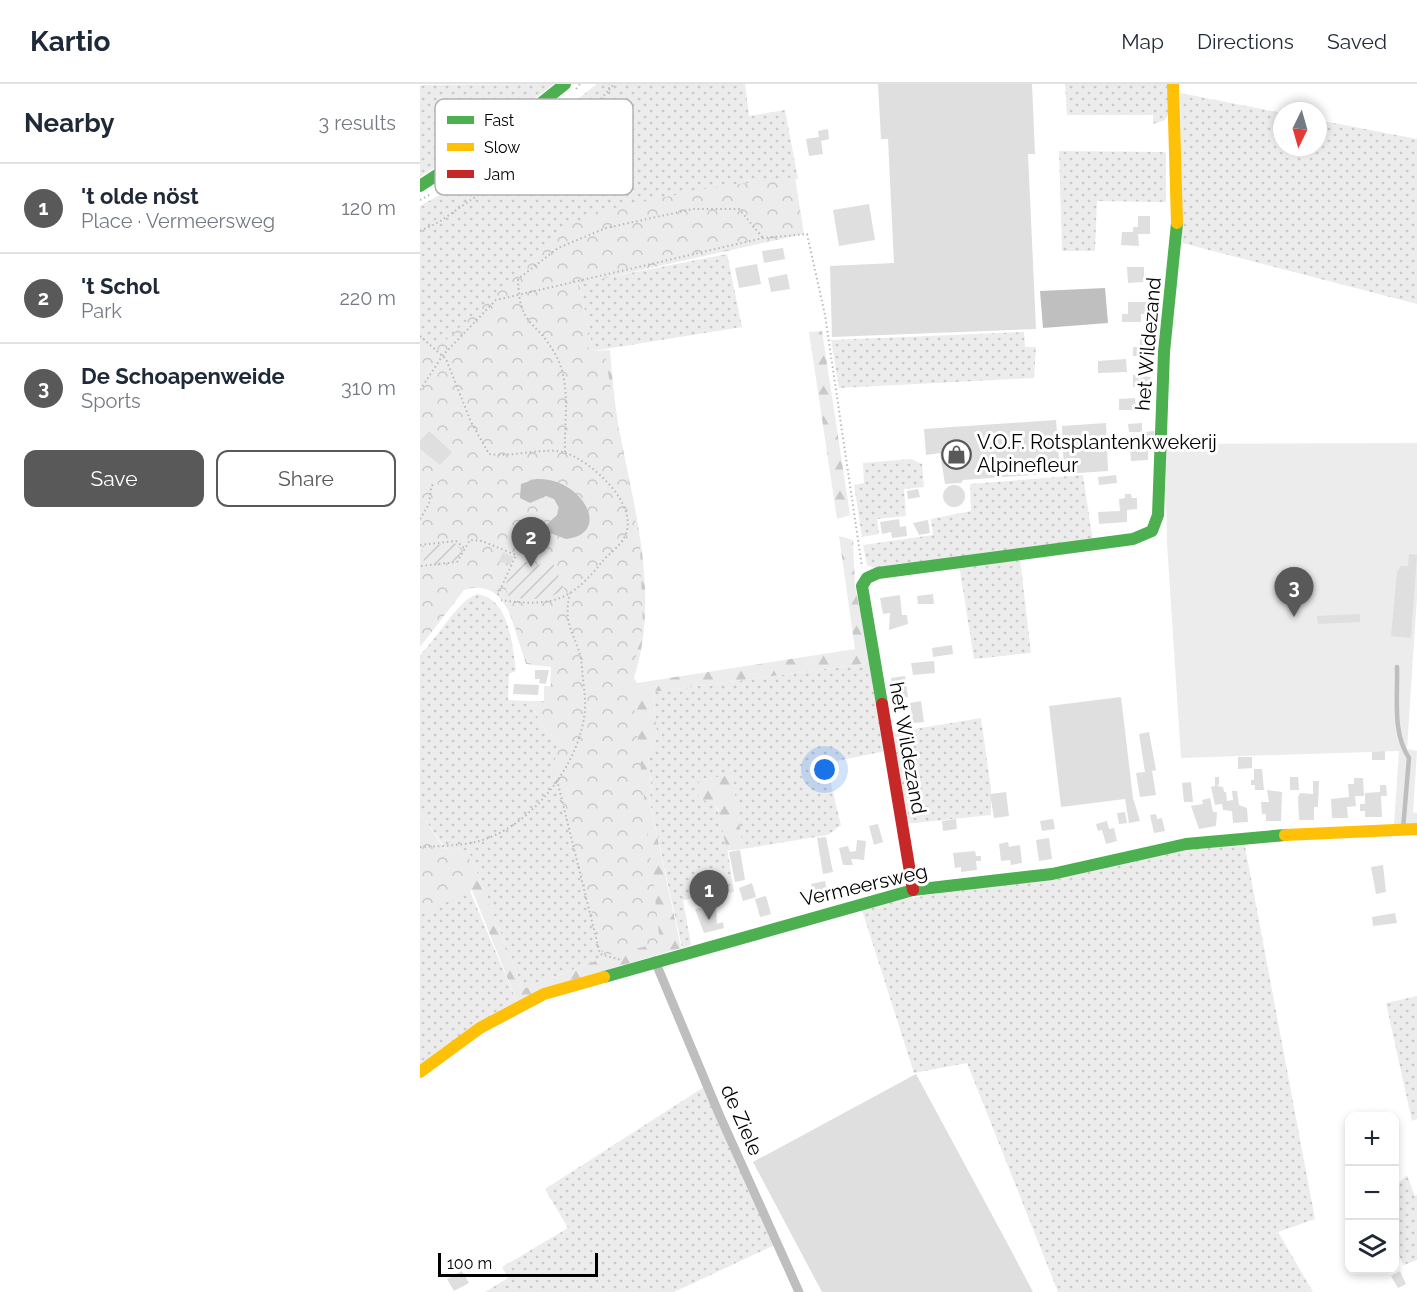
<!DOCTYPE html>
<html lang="en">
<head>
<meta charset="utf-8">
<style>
  body { margin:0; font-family:Raleway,sans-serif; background:#f2f2f3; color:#1f2937 }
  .controls { position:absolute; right:18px; bottom:18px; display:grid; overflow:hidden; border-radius:12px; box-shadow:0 3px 9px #0003 }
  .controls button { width:54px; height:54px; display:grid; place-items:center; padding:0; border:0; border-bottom:2px solid #e0e1e3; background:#fff; color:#1f2937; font:30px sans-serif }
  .compass { position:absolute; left:853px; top:18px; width:54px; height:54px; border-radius:50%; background:#fff; box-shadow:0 3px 9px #0003; rotate:185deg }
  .scale { position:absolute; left:18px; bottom:15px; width:160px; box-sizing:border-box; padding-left:6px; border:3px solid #000; border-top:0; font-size:16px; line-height:21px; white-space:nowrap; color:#000; -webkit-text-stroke:4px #fff; paint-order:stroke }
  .you { position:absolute; left:405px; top:686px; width:21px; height:21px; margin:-15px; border:4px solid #fff; border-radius:50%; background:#1a73e8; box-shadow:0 0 0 9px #1a73e833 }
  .badge { display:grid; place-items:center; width:39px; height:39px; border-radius:50%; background:#595959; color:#fff; font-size:20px; font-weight:700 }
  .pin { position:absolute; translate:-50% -50px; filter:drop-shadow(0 2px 3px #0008) }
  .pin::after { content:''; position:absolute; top:32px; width:21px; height:18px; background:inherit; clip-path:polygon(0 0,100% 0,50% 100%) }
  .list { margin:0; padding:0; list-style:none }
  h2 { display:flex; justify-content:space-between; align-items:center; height:78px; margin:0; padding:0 24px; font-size:26px }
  h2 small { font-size:20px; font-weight:400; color:#747a83 }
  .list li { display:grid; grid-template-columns:39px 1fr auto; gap:18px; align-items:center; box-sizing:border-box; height:90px; padding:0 24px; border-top:2px solid #e0e1e3 }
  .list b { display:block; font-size:22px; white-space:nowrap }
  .list p { margin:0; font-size:20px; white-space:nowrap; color:#747a83 }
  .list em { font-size:20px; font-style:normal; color:#747a83 }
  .actions { display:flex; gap:12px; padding:18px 24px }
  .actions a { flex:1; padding:14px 0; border:2px solid #595959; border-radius:12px; text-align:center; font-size:21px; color:#595959 }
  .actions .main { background:#595959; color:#fff }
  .icon { flex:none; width:33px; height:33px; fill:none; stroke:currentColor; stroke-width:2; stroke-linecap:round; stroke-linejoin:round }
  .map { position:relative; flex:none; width:997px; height:1208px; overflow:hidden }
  header { display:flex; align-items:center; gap:36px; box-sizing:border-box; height:84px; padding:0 30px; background:#fff; border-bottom:2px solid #e0e1e3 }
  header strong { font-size:28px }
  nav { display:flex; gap:33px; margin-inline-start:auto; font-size:21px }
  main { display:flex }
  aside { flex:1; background:#fff }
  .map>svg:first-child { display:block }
  .grass { fill:url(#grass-dots) }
  .forest { fill:url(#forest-firs) }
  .park { fill:url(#park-crowns) }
  .garden { fill:url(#garden-furrows) }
  .pitch { fill:#ececec }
  .water { fill:#bfbfbf }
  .building { fill:#dfdfdf }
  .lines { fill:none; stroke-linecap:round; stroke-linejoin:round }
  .path { stroke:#b9b9b9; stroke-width:2; stroke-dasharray:1.5 3; stroke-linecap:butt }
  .lane { stroke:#bebebe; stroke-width:4.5 }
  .street { stroke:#bebebe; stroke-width:9 }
  .fast { stroke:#4caf50; stroke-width:12 }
  .slow { stroke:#ffc107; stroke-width:12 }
  .jam { stroke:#c62828; stroke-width:12 }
  .labels { text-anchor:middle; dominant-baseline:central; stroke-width:6; stroke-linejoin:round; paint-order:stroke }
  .street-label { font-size:20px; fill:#000; stroke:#fff }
  .poi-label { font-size:20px; fill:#000; stroke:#fff; text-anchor:start }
  .key { fill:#fff; stroke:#b2b2b2; stroke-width:1.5 }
  .key-label { font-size:16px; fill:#000 }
</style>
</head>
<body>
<header>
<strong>Kartio</strong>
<nav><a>Map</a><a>Directions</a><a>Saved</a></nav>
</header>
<main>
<aside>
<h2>Nearby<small>3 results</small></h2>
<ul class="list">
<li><span class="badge">1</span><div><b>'t olde nöst</b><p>Place · Vermeersweg</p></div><em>120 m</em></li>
<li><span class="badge">2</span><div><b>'t Schol</b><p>Park</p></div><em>220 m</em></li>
<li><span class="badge">3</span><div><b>De Schoapenweide</b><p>Sports</p></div><em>310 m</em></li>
</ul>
<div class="actions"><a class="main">Save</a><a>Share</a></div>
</aside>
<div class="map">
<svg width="997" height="1208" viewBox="0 0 997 1208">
  <defs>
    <pattern id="grass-dots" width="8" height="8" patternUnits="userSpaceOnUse" patternTransform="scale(1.5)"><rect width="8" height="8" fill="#ececec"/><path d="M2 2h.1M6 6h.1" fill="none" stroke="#c9c9c9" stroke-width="1.8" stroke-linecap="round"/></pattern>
    <pattern id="forest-firs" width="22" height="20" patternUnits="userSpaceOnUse" patternTransform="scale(1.5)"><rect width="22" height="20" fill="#ececec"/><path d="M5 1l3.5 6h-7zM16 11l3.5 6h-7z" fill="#c9c9c9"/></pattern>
    <pattern id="park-crowns" width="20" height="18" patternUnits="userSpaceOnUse" patternTransform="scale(1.5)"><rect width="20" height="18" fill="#ececec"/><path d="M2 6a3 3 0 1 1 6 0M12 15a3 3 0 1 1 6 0" fill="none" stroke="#c9c9c9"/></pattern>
    <pattern id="garden-furrows" width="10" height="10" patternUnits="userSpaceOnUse" patternTransform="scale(1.5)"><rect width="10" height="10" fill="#ececec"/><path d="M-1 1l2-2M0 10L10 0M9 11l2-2" fill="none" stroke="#c9c9c9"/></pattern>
  </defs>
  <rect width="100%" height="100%" fill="#fff"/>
  <path class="grass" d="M134,0L86,37L0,93V1Z
    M177,0H325L329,32L365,26L378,95L269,110L20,270L0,260V122L73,81Z
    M645,0H750L749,29L745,36L733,40V31H647Z
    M760,9L862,29V63H898V36L997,55V220L762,159Z
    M639,67L746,68V118L677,117L675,167H642Z
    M307,170L322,243L173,267L159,199Z
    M604,248L605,263H616L614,294L419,304L411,256Z
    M491,375L502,380L504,403L484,405L486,432L457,435L459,450L442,453L434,401L444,399L443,379Z
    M663,391L673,458L457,485L447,481L443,461L513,451L511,435L551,427L550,400Z
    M600,474L611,569L554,575L539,481Z
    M57,510C90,515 92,560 96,587L89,590L88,616L109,617L123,643L146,666L144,704L191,871L103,905L49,768L39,764L26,765L0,729V571C17,555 37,517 57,510Z
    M450,579L466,667L411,678L410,696L421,741L408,751L323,765L312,691L282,696L303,737L314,808L263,816L271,861L262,864L229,714L232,706L228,676L237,653L233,608Z
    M561,634L571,705V731L486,740L470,649Z
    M824,757L895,1135L858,1148L893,1208H638L547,979L494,989L441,823L766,765Z
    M49,805L97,918L0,983V831Z
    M997,912V1035L992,1037L966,919Z
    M284,1003L355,1161L254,1208H65L88,1194L82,1183L148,1144L125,1105Z
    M987,1091L995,1112L997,1111V1176L984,1181L975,1164L974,1104Z"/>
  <path class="forest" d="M159,199L173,267L190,266C192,290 194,315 198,339C213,422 241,510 214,594L217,599L435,565L419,452L433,456L435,502L450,579L233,608L237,653L228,676L232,706L229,714L261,864L142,899L97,918L52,806L0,831V729L25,765L39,764L49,768L103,905L191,871L148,718L146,666L123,643L109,617H124V602H130L131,583L106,580L87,521L90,519L0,349Z
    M402,247L430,431L417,435L389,248Z
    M312,690L323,765L307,767L298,725L295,721L279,714L276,701L282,696Z"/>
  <path class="park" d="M375,93L384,150L158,200L169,267L185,272L220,462L223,542L211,594L240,859L184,872L134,688L137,652L110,619L130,618L132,582L107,579C96,550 89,492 44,506L0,563V254L22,260L147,142L185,126L288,104Z
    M0,734L22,765L46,766L55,791L46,806L0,829Z"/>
  <path class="garden" d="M35,459L42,467C37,483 18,479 4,480L2,462Z
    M97,475L118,481L132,477L145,507L122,515L89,514L85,502Z"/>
  <path class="pitch" d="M997,359V513L987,665L997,667L993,728L997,729V741L974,740L979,667L761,674L747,459L745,360Z"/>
  <path class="water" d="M685,204L688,239L623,244L620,207Z
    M116,395C161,392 194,450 146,455L130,449L127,440L137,431L139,424L134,415L126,412L110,419L100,414L101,400Z"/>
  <path class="building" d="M458,0H612L615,70H608L616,245L412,253L410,182L474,179L468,55H461Z
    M408,45L409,55L401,57L403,70L389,72L386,55L399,53L398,47Z
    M449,120L455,156L419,162L413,126Z
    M718,132H730V150H718L719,162L701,161L702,148H713V143H718Z
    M363,164L365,175L344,179L342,167Z
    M337,180L341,200L319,204L315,184Z
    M707,183H724V198L708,199Z
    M367,190L370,205L351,208L348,194Z
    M708,218H726V230H721V238H702V230H708Z
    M720,255H730L731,279H721L720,272H713V263H720Z
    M706,275L707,288L678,289V277Z
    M713,291L731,293L732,316H722V303H713Z
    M715,314L716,326H699V315Z
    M636,336L640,389L543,396L541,399L525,400L520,369L506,371L504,345Z
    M686,339L688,387L644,390L642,342Z
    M722,339V348H709L708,340Z
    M9,347L32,368L20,381L0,365V357Z
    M734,347L735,359H727L726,348Z
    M728,363V376L711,377L710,364Z
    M696,391L697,399L679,401L678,393Z
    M523 412a11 11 0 1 1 22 0a11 11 0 1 1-22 0Z
    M498,405L500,413L488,415L487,407Z
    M705,410H711L712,414H717V425L707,426V438L679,440L678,428L700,427L699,415L705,414Z
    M479,435L480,443L486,442L487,452L472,454L471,448L462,450L460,438Z
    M508,436L510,449L499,451L493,439Z
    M83,468L94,473L90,481L79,477Z
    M989,470L997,471L991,554L971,552L977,488L981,482H988Z
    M513,510L514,520H498L497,512Z
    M480,511L482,531H487L488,540L469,546L470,529L463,530L460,514Z
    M940,530V538L898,540L897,532Z
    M532,561L533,570L513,573L512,564Z
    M514,577L515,589L493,591L491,579Z
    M115,586H129L126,600L119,599L120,595H115Z
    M485,592L488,613L483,614L487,622L475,624L471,594Z
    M94,600L119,601L118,611L93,610Z
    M701,613L713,714L720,737L709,739L705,715L641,723L629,622Z
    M501,617L504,638L493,639L490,619Z
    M729,648L736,686L732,687L736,711L720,713L716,689L725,688L719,650Z
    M965,667V676H952V668Z
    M818,673H832V684L818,685Z
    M834,685H842L844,706H835V701H831V696H834Z
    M795,693H799V700L797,702L803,703L804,708H806L807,717L813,716L812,707H817L819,721L827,724L828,738L813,739L812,727L803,726L802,720L795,721L791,703L795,702Z
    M870,693H878L879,706H870Z
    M934,694H943L944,712H935L936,722L927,723L928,734H912L911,715L929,713L928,700H934Z
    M893,697H899L898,723H894V736H879L878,713L880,709L893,710Z
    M771,698L773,718H764L762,699Z
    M960,701H966L967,712H961L962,733H945V727H940V720H945V709L960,708Z
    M847,706L862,708L861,737H846V730H842L841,718H849Z
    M586,708L589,732L574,734L570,710Z
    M790,714L793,728H797L796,742L779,745L771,722L783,720L782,716Z
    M705,728L707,739L699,740L697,729Z
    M736,730L737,735L742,734L745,747L734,749L730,731Z
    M536,735L537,745L523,747L522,737Z
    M633,735L635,745L622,747L620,737Z
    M687,737L689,745L694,744L697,757L686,760L682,746L678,747L676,740Z
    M458,740L463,758L454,761L449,742Z
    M406,753L413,788L403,790L397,754Z
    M629,754L632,775L619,777L616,756Z
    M437,756L446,757L444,776L435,775H431L433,781H423L419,764L428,762L430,768L436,767Z
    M588,758L589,763L600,761L602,779L591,781L590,776L581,777L579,760Z
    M320,766L325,796L315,798L309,768Z
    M555,767L556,772H561V777H556L557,786L541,788V783L535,784L533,769Z
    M963,781L966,808L956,810L951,783Z
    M405,797L409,815L395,819L391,800Z
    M332,799L336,813L323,817L319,804Z
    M346,812L351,830L340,833L335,815Z
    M296,820L297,840L303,838L304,844L284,849L275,825Z
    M975,829L977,839L953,842L952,833Z
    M496,990L585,1155L613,1208H402L333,1078Z
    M42,1187L49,1199L34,1207L27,1195Z
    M980,1187L986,1200L978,1204L971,1192Z"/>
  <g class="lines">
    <path class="path" d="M156,5L160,0
      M189,6L194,0
      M105,47L145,15
      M0,116L11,110
      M0,147L19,138L152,46L189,6V0
      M0,252L26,275L51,338L69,370C93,374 125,362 146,369C172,378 220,421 205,452C201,462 188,470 181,479C171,492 156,508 140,514C122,521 99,519 81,516
      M0,306L23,271L76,216L343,154L387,150L405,231L442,483
      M145,368C144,336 152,297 134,268C115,235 99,243 98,195L138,164L186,144L273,125H319L343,154
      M0,435L9,420L11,404L14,398
      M0,461L36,457L44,464
      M1,482L37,478L50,456L62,457L96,471L77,513
      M137,696L180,870L201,876
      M0,763C19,762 41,762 59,757C110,743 156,685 164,634C167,618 163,600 162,584C160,553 141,546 150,509"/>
    <path class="lane" d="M977,583C978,612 972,649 989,674L983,745"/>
    <path class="street" d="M235,877L299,1030L379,1208"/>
    <path class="fast" d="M0,102L91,43L145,0
      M462,620L442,502L447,494L458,489L713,455L732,447L738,431L744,268L757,139
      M184,893L493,806L632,790L766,760L865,751"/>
    <path class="slow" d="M753,0L757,139
      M865,751L997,745
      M0,988L60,944L124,910L184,893"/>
    <path class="jam" d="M462,620L493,806"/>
  </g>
  <defs>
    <symbol id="shop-ring" viewBox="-11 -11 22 22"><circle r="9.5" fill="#fff" stroke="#595959" stroke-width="1.5"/><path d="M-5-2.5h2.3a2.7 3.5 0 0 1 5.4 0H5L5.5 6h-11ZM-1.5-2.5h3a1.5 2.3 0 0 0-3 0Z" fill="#595959"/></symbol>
  </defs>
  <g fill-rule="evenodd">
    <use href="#shop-ring" x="520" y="354" width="33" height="33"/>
  </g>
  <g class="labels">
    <g class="street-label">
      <text transform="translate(728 260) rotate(-85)">het Wildezand</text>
      <text transform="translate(488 664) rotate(80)">het Wildezand</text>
      <text transform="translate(444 801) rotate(-13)">Vermeersweg</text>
      <text transform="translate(322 1036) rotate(66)">de Ziele</text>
    </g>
    <g class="poi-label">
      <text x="557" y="358">V.O.F. Rotsplantenkwekerij<tspan x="557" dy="23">Alpinefleur</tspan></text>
    </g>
  </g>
  <rect x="15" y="15" width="198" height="96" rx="9" class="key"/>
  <rect x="27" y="32" width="27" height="8" fill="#4caf50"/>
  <rect x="27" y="59" width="27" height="8" fill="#ffc107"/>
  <rect x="27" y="86" width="27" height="8" fill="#c62828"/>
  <g class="key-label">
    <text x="64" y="42">Fast</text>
    <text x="64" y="69">Slow</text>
    <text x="64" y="96">Jam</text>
  </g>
</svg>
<div class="controls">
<button>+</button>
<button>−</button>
<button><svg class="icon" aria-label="layers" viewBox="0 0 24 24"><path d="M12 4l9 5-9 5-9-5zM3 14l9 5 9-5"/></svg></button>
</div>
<svg class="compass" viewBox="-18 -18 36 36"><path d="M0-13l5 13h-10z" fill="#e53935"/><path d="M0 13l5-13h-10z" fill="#747a83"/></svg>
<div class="scale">100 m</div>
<div class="you"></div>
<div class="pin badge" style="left:289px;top:836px">1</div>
<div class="pin badge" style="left:111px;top:483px">2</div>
<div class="pin badge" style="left:874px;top:533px">3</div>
</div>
</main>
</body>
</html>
